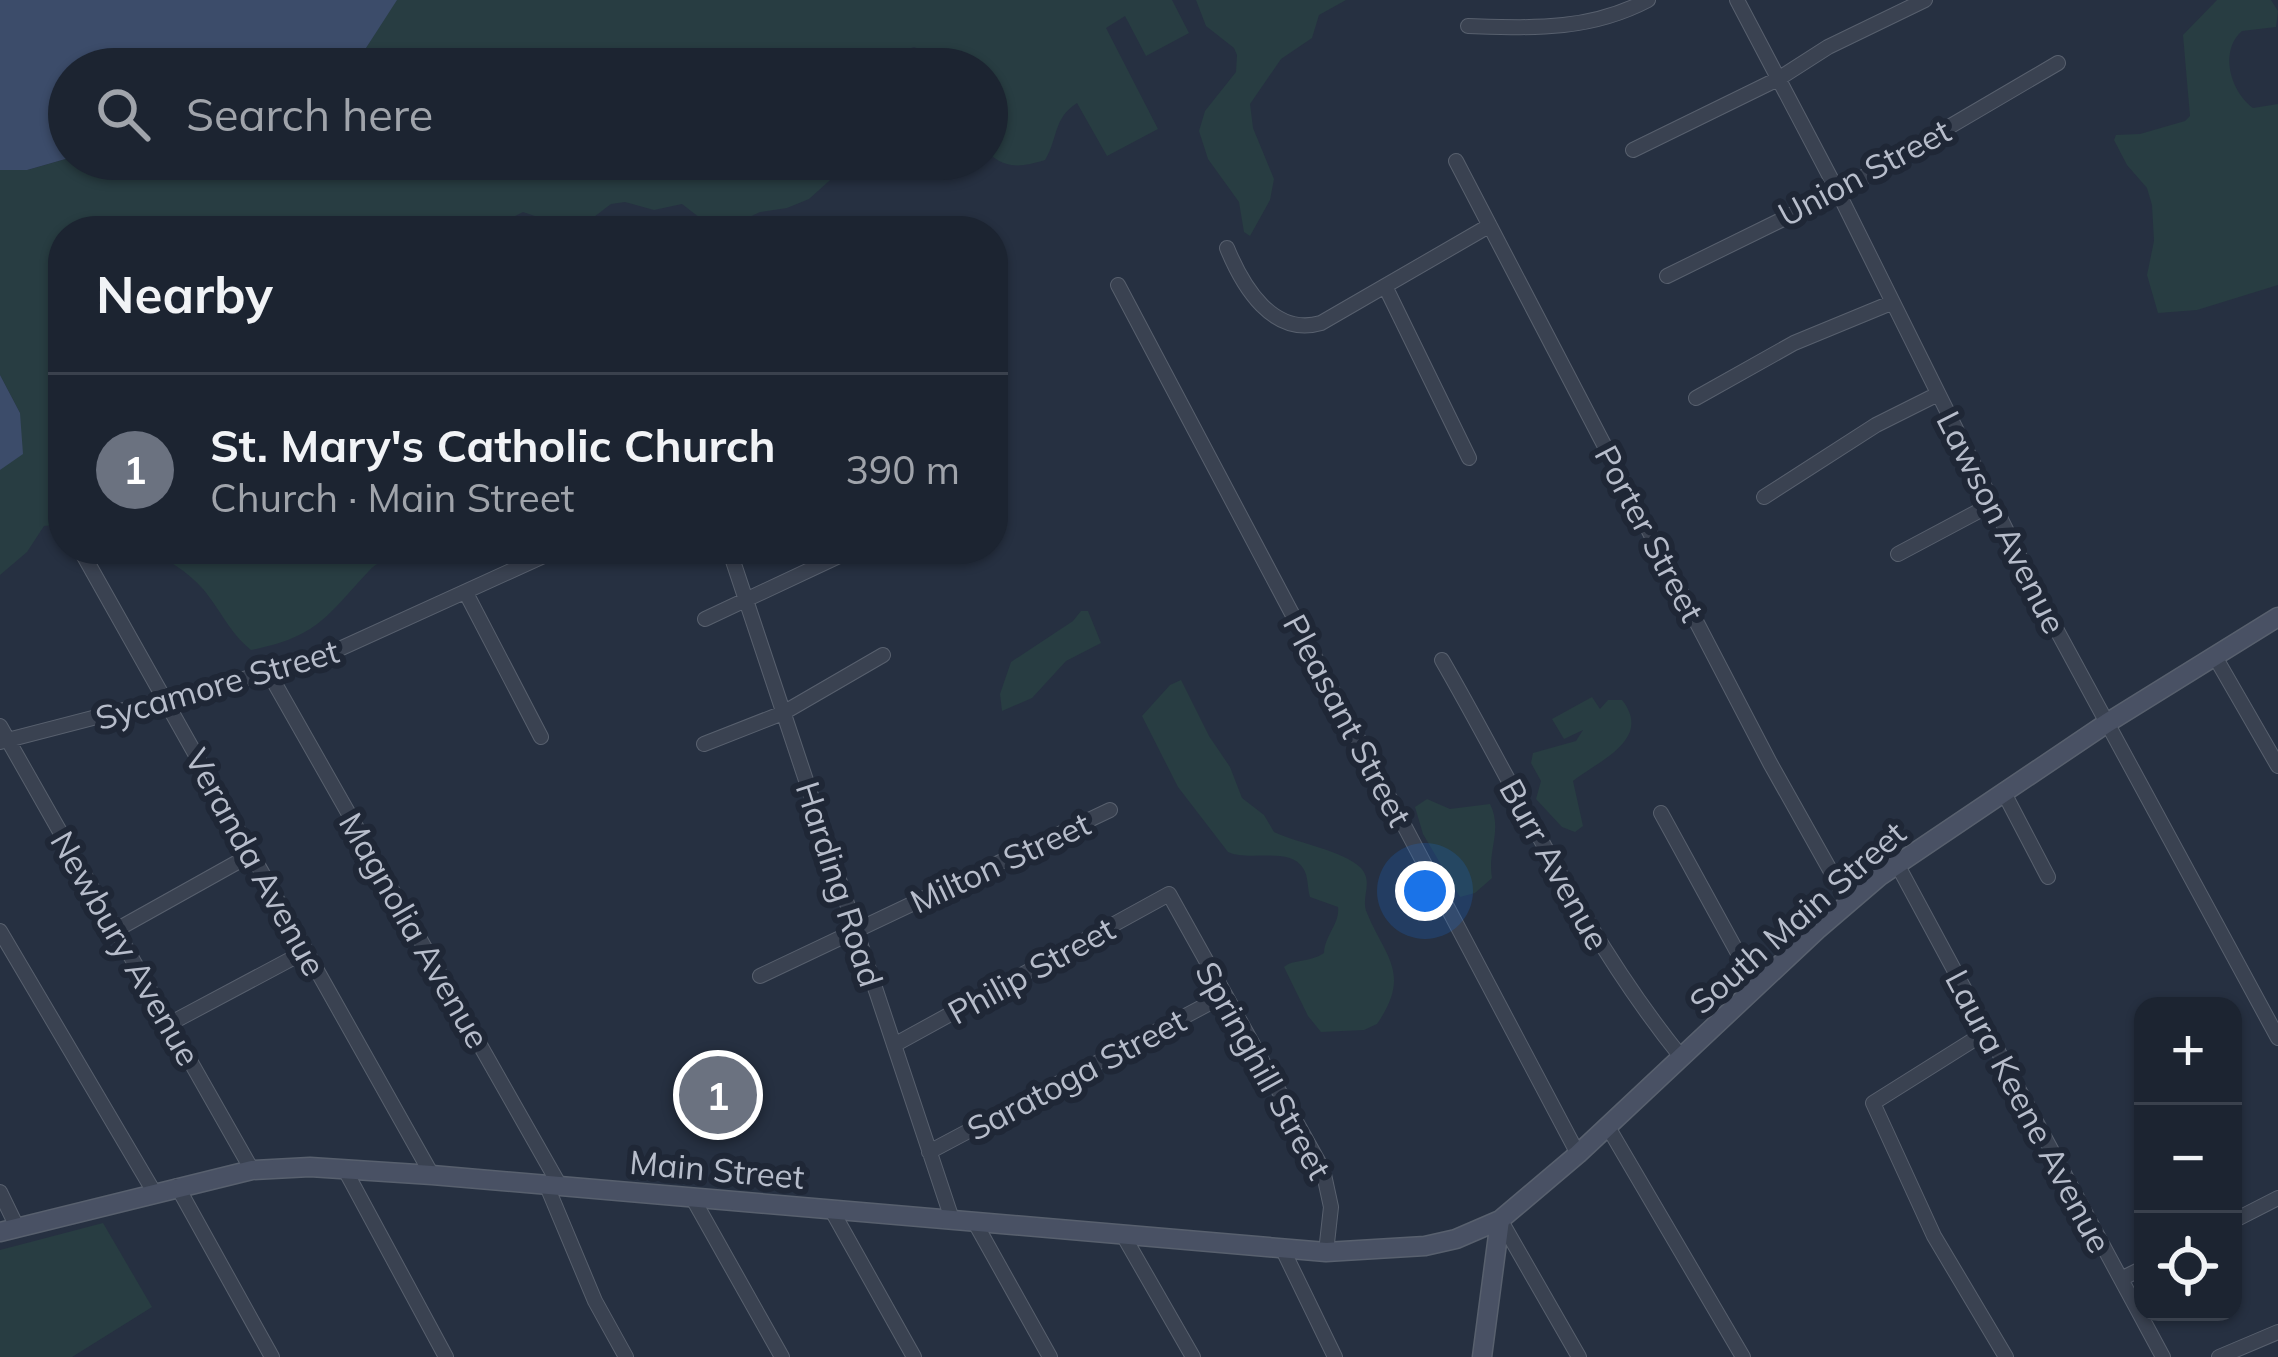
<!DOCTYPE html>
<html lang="en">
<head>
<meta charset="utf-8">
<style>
  body { margin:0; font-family:Mulish,sans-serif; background:#252c39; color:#f1f3f6 }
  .controls { position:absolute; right:36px; bottom:36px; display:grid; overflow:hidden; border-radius:24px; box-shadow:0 3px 9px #0004 }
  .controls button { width:108px; height:108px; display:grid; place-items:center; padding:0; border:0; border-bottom:3px solid #3a414d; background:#1c2431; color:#f1f3f6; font:60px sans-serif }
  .you { position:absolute; left:1425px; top:891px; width:42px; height:42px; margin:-30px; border:9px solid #fff; border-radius:50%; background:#1a73e8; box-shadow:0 0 0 18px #1a73e833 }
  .badge { display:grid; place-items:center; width:78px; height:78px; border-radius:50%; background:#90aff7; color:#fff; font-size:39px; font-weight:700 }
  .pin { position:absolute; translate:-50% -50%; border:6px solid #fff; box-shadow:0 3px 12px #0006 }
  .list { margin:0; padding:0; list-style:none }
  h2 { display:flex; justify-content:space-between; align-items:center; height:156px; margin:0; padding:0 48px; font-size:51px }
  h2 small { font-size:39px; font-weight:400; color:#a0a4ab }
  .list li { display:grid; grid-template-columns:78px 1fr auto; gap:36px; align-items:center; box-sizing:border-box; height:192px; padding:0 48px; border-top:3px solid #3a414d }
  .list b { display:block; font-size:45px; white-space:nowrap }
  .list p { margin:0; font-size:39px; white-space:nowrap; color:#a0a4ab }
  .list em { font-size:39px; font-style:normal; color:#a0a4ab }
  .icon { flex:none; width:66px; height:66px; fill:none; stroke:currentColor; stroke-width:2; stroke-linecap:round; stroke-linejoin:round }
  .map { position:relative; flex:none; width:2278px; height:1357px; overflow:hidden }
  .search { position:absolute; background:#1c2431; box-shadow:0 3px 9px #0004; left:48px; top:48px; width:960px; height:132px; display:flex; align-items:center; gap:30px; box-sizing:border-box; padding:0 42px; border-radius:66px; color:#a0a4ab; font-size:45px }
  .panel { position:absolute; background:#1c2431; box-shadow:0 3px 9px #0004; left:48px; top:216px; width:960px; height:348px; border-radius:48px }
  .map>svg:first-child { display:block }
  .green { fill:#283d42 }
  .water { fill:#3c4c6a }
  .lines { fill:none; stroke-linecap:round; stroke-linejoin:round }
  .minor-casing { stroke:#58606e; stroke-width:16 }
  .secondary-casing { stroke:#58606e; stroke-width:21 }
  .minor { stroke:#3a4251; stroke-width:14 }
  .secondary { stroke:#495164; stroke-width:18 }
  .labels { text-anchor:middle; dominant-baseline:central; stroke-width:12; stroke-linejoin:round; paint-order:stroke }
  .street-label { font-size:33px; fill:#b7bdcb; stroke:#1f2736 }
</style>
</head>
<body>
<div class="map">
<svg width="2278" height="1357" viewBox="0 0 2278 1357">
  <rect width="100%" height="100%" fill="#263041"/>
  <path class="green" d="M395,0H1172L1189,33L1146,56L1125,16L1106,28L1158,129L1107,156L1077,103C1053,118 1058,139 1045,160C1021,167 1007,170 987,152V69H933L928,53L914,47L885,59L880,69H333L366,48Z
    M1196,0H1346L1319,15L1312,38L1281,59L1250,104L1253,128L1274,179L1270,200L1250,236L1244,232L1239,202L1208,159L1199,131L1205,111L1236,72L1237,55L1234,48L1206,26Z
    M2217,0H2271L2278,11L2276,27L2242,31C2219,51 2230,91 2253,108L2278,104V285L2197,310L2158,313L2147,275L2154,241L2152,205L2147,188L2127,165L2114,140L2116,135L2140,134L2185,121L2190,116L2183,35Z
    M69,158V159L889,160L879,165L848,164L809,199L787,208L760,212L725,229L713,228L682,204L654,210L625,202L611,204L586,223L567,227L523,212L486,231H63V524L44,526L27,552L0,575V470L13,458L20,413L0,375V170H27Z
    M147,549H399C390,558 376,562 368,572C326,617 317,637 251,650C229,632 220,609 203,589C187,571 168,560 147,549Z
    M1081,611H1088L1101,643L1066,661L1032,698L1002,711L1000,694L1011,662L1073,621Z
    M1181,680L1209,736L1230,767L1242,798L1264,815L1274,832C1297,843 1344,851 1361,868C1374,883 1360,898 1367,913C1385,957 1412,973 1377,1024L1364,1030L1321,1032L1308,1016L1284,967C1293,959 1309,963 1324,953C1325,935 1340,924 1338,907L1310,897C1307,888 1309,877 1303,868C1289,846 1249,862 1228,852L1178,787L1142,716L1170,685Z
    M1592,697L1600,709L1608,700H1622C1654,740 1596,762 1573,781L1583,826L1575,832L1562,827L1536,799L1541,781L1531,763L1533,753L1576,741L1583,730L1564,739L1552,719Z
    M1427,799L1450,809L1490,804C1503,830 1487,851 1492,878L1475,893L1460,897L1423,834L1415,807Z
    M103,1223L152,1307L72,1357H0V1250Z"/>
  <path class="water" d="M0,0H397L366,48L333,69H69V158L27,170H0Z
    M0,375L20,413L23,454L0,470Z"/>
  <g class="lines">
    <defs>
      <path id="minor" d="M1737,0L1838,192L2048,614L2278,1038
        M1468,26C1533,28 1589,31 1648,0
        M1633,150L1778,79L1828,47L1925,0
        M1456,161L1770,763L1848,902
        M1227,248C1243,287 1273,337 1321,323L1487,227
        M1667,276L1838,192L2058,63
        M1118,285L1578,1154
        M1385,286L1469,458
        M1696,398L1794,343L1891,303
        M1764,497L1876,425L1938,394
        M80,549L432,1175
        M729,549L952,1219
        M1898,554L1992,504
        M466,593L541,737
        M705,619L854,549
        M2214,655L2278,766
        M1442,660C1520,795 1583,936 1682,1058
        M270,675L560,1186
        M0,726L252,1170
        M0,742L313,661L559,549
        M704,744L783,713L883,655
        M2003,791L2048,877
        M1661,813L1757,988
        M1897,864L2163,1357
        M116,930L252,854
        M0,931L154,1192
        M760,976L1110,810
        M169,1024L306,951
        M1986,1032L1873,1103L1934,1236L2006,1357
        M894,1045L1169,894L1323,1170L1331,1207L1326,1252
        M1608,1127L1743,1357
        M929,1152L1223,996
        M345,1170L446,1357
        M546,1184L595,1301L626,1357
        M177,1186L272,1357
        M0,1192L17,1227
        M692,1197L782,1357
        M831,1209L914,1357
        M974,1221L1050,1357
        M1501,1221L1579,1357
        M2233,1221L2278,1198
        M1123,1235L1193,1357
        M1282,1248L1335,1357
        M2121,1279L2143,1268
        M2219,1357L2278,1332"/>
      <path id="secondary" d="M0,1232L252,1170L310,1167L432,1175L1326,1252L1425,1246L1456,1239L1500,1220L1578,1154L1817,930L1880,876L2107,723L2278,617
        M1482,1357L1500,1220"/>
    </defs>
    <use href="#minor" class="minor-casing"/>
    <use href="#secondary" class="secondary-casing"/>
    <use href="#minor" class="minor"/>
    <use href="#secondary" class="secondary"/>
  </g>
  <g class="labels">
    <g class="street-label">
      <text transform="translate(1864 172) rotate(-28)">Union Street</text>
      <text transform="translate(2002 522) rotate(63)">Lawson Avenue</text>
      <text transform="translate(1650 533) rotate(62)">Porter Street</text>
      <text transform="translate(217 684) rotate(-16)">Sycamore Street</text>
      <text transform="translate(1348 720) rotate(62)">Pleasant Street</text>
      <text transform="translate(256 862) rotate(61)">Veranda Avenue</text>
      <text transform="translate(1000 862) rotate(-25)">Milton Street</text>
      <text transform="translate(1555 864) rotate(61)">Burr Avenue</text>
      <text transform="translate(840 884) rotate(72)">Harding Road</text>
      <text transform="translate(1797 917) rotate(-41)">South Main Street</text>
      <text transform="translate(415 930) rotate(60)">Magnolia Avenue</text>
      <text transform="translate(126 948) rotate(60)">Newbury Avenue</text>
      <text transform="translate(1031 970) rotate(-29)">Philip Street</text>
      <text transform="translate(1264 1070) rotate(61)">Springhill Street</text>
      <text transform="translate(1076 1074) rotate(-28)">Saratoga Street</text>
      <text transform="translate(2029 1111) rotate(62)">Laura Keene Avenue</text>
      <text transform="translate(717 1169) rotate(5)">Main Street</text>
    </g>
  </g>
</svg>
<div class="controls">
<button>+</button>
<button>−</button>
<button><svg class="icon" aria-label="locate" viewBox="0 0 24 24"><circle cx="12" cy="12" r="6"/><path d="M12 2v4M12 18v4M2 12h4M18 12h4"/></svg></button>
</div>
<div class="you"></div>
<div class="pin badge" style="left:718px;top:1095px;background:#6b7280">1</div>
<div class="search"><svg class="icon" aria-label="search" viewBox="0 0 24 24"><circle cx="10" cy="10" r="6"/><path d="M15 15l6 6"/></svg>Search here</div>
<section class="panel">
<h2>Nearby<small></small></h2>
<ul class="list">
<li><span class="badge" style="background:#6b7280">1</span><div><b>St. Mary's Catholic Church</b><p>Church · Main Street</p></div><em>390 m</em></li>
</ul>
</section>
</div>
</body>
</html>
